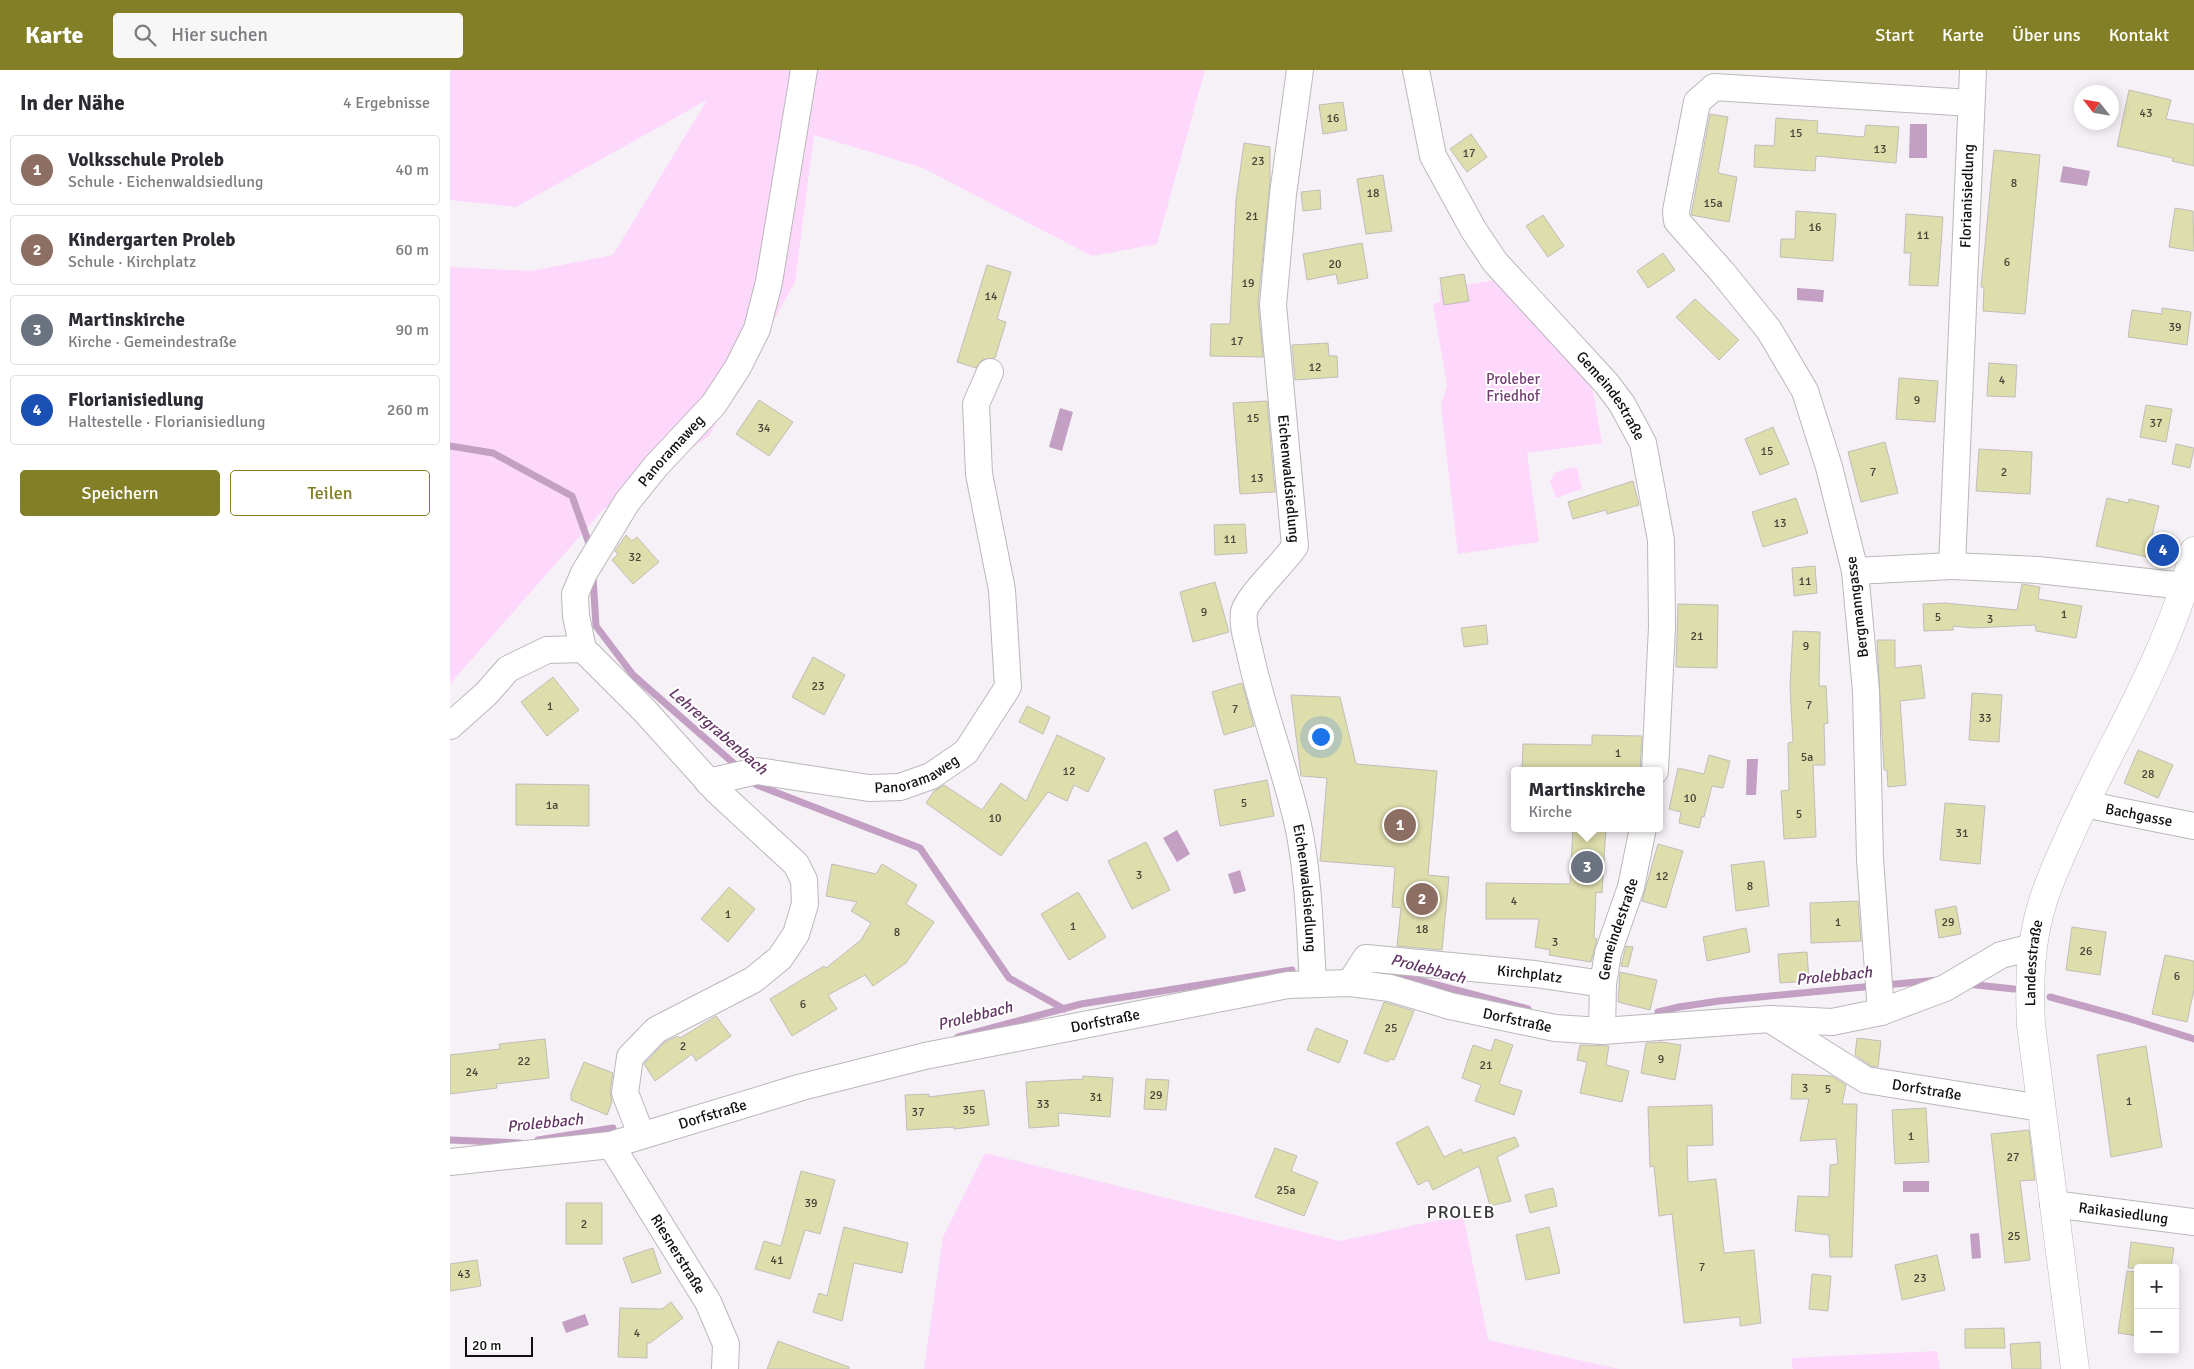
<!DOCTYPE html>
<html lang="de">
<head>
<meta charset="utf-8">
<style>
  body { margin:0; font-family:Signika,sans-serif; background:#f7f7f7; color:#2b2b33 }
  .controls { position:absolute; right:15px; bottom:15px; display:grid; overflow:hidden; border-radius:5px; box-shadow:0 2px 12px #0003 }
  .controls button { width:45px; height:45px; display:grid; place-items:center; padding:0; border:0; border-bottom:1px solid #e1e1e2; background:#fff; color:#2b2b33; font:25px sans-serif }
  .compass { position:absolute; left:1624px; top:15px; width:45px; height:45px; border-radius:50%; background:#fff; box-shadow:0 2px 12px #0003; rotate:301deg }
  .scale { position:absolute; left:15px; bottom:12px; width:68px; box-sizing:border-box; padding-left:5px; border:2px solid #111011; border-top:0; font-size:14px; line-height:18px; white-space:nowrap; color:#111011; -webkit-text-stroke:4px #fff; paint-order:stroke }
  .you { position:absolute; left:870px; top:666px; width:18px; height:18px; margin:-12px; border:4px solid #fff; border-radius:50%; background:#1a73e8; box-shadow:0 0 0 8px #1a73e833 }
  .badge { display:grid; place-items:center; width:32px; height:32px; border-radius:50%; background:#827f26; color:#fff; font-size:16px; font-weight:700 }
  .pin { position:absolute; translate:-50% -50%; border:2px solid #fff; box-shadow:0 1px 5px #0006 }
  .popup { position:absolute; left:1061px; top:697px; width:152px; height:65px; box-sizing:border-box; display:grid; place-content:center; border-radius:5px; background:#fff; filter:drop-shadow(0 1px 4px #0005); font-size:16px; white-space:nowrap; color:#7c7c81 }
  .popup b { font-size:19px; color:#2b2b33 }
  .popup::after { content:''; position:absolute; left:50%; top:100%; margin-left:-10px; border:10px solid transparent; border-top-color:#fff }
  .list { margin:0; padding:0; list-style:none }
  h2 { display:flex; justify-content:space-between; align-items:center; height:65px; margin:0; padding:0 20px; font-size:21px }
  h2 small { font-size:16px; font-weight:400; color:#7c7c81 }
  .list li { display:grid; grid-template-columns:32px 1fr auto; gap:15px; align-items:center; box-sizing:border-box; height:70px; margin:0 10px 10px; padding:0 10px; border:1px solid #e1e1e2; border-radius:5px }
  .list b { display:block; font-size:19px; white-space:nowrap }
  .list p { margin:0; font-size:16px; white-space:nowrap; color:#7c7c81 }
  .list em { font-size:16px; font-style:normal; color:#7c7c81 }
  .actions { display:flex; gap:10px; padding:15px 20px }
  .actions a { flex:1; padding:11px 0; border:1px solid #827f26; border-radius:5px; text-align:center; font-size:18px; color:#827f26 }
  .actions .main { background:#827f26; color:#fff }
  .icon { flex:none; width:28px; height:28px; fill:none; stroke:currentColor; stroke-width:2; stroke-linecap:round; stroke-linejoin:round }
  .map { position:relative; flex:none; width:1744px; height:1299px; overflow:hidden }
  header { display:flex; align-items:center; gap:30px; box-sizing:border-box; height:70px; padding:0 25px; background:#827f26; color:#fff }
  header strong { font-size:24px }
  nav { display:flex; gap:28px; margin-inline-start:auto; font-size:18px }
  .search { width:350px; height:45px; background:#f7f7f7; display:flex; align-items:center; gap:12px; box-sizing:border-box; padding:0 18px; border-radius:5px; color:#7c7c81; font-size:19px }
  main { display:flex }
  aside { flex:1; background:#fff }
  .map>svg:first-child { display:block }
  .green { fill:#fdd7fc }
  .water { fill:#c39fc3 }
  .lines { fill:none; stroke-linecap:round; stroke-linejoin:round }
  .stream { stroke:#c39fc3; stroke-width:7 }
  .building { fill:#deddac; stroke:#bebeb8 }
  .street-casing { stroke:#bbb7bb; stroke-width:28 }
  .secondary-casing { stroke:#bbb7bb; stroke-width:29 }
  .street { stroke:#fff; stroke-width:26 }
  .secondary { stroke:#fff; stroke-width:28 }
  .labels { text-anchor:middle; dominant-baseline:central; stroke-width:4; stroke-linejoin:round; paint-order:stroke }
  .number-label { font-size:12px; fill:#444338 }
  .street-label { font-size:15px; fill:#111011; stroke:#fff }
  .park-label { font-size:15px; fill:#704170; stroke:#fff }
  .water-label { font-size:16px; font-style:italic; fill:#643665; stroke:#fff }
  .quarter-label { font-size:18px; letter-spacing:1px; fill:#3b373a; stroke:#fff }
</style>
</head>
<body>
<header>
<strong>Karte</strong>
<div class="search"><svg class="icon" aria-label="search" viewBox="0 0 24 24"><circle cx="10" cy="10" r="6"/><path d="M15 15l6 6"/></svg>Hier suchen</div>
<nav><a>Start</a><a>Karte</a><a>Über uns</a><a>Kontakt</a></nav>
</header>
<main>
<aside>
<h2>In der Nähe<small>4 Ergebnisse</small></h2>
<ul class="list">
<li><span class="badge" style="background:#8d6e63">1</span><div><b>Volksschule Proleb</b><p>Schule · Eichenwaldsiedlung</p></div><em>40 m</em></li>
<li><span class="badge" style="background:#8d6e63">2</span><div><b>Kindergarten Proleb</b><p>Schule · Kirchplatz</p></div><em>60 m</em></li>
<li><span class="badge" style="background:#6b7280">3</span><div><b>Martinskirche</b><p>Kirche · Gemeindestraße</p></div><em>90 m</em></li>
<li><span class="badge" style="background:#1a4fb4">4</span><div><b>Florianisiedlung</b><p>Haltestelle · Florianisiedlung</p></div><em>260 m</em></li>
</ul>
<div class="actions"><a class="main">Speichern</a><a>Teilen</a></div>
</aside>
<div class="map">
<svg width="1744" height="1299" viewBox="0 0 1744 1299">
  <rect width="100%" height="100%" fill="#f6f1f6"/>
  <path class="green" d="M0,0H755L707,174L642,186L473,98L364,65L345,212L259,366L152,441L0,614V197L81,201L163,185L257,30L66,137L0,130Z
    M1050,209L1140,304L1152,373L1077,383L1089,472L1008,484L991,335L997,315L983,234L991,232L989,220Z
    M1119,398H1127L1132,419L1106,428L1100,411L1106,402Z
    M535,1083L890,1171L1013,1145L1038,1270L1169,1299H474L493,1167Z
    M1487,1281L1490,1299H1343L1341,1288Z"/>
  <path class="water" d="M1460,54H1477V88H1459Z
    M1613,96L1640,101L1637,116L1610,112Z
    M1347,218L1374,220L1373,232L1347,230Z
    M610,338L623,342L612,381L599,377Z
    M1297,689H1308L1306,725H1296Z
    M727,760L740,784L727,792L713,768Z
    M790,800L796,821L784,824L778,804Z
    M1453,1111H1479V1122H1453Z
    M1529,1163L1531,1188L1522,1189L1520,1164Z
    M135,1244L139,1255L116,1263L112,1252Z"/>
  <g class="lines">
    <path class="stream" d="M0,376L43,383L122,426L141,479
      M143,507L146,556L183,605L289,698
      M300,709L307,715L470,778L559,908L614,939
      M934,901L1078,939
      M1517,914L1564,919
      M1435,915L1489,910
      M1600,927L1677,948L1744,969
      M1208,942L1229,937L1269,931L1424,916
      M508,967L631,934L842,900
      M0,1070L70,1073
      M88,1070L163,1058"/>
  </g>
  <path class="building" d="M1679,20L1721,30L1716,49L1744,54V96L1722,91L1723,88L1667,76Z
    M893,32L897,60L873,64L869,35Z
    M1260,44L1278,47L1268,103L1287,107L1279,152L1241,145Z
    M1326,48L1368,51L1367,63L1414,67L1416,55L1449,57L1446,93L1366,86L1365,101L1304,97L1305,75L1324,76Z
    M1021,64L1037,87L1017,102L1000,79Z
    M794,73L820,77V112L808,234L813,287L760,286L761,254H780L786,130Z
    M1544,80L1590,85L1575,244L1533,241L1534,217H1531Z
    M933,105L942,161L916,164L907,109Z
    M870,120L871,139L853,141L851,122Z
    M1725,138L1743,141L1744,181L1719,177Z
    M1346,141L1386,144L1383,191L1330,187L1331,169H1345Z
    M1456,144L1493,147L1488,216L1459,215L1461,183H1454Z
    M1093,145L1114,176L1098,187L1076,156Z
    M912,173L918,208L888,214L886,204L857,210L853,184Z
    M1213,183L1225,200L1198,218L1187,201Z
    M537,195L561,202L547,249L556,252L545,288L532,290L526,298L507,292Z
    M1014,204L1019,231L994,235L990,208Z
    M1245,229L1289,270L1269,290L1226,247Z
    M1712,238L1741,242L1737,275L1678,267L1682,240L1712,244Z
    M878,273L879,286H887L888,307L845,310L842,275Z
    M1539,293L1567,295L1565,327L1537,326Z
    M1449,308L1488,311L1485,352L1446,349Z
    M309,330L343,352L319,386L286,364Z
    M817,331L825,422L790,424L783,333Z
    M1696,335L1722,339L1716,372L1690,367Z
    M1323,357L1339,394L1310,405L1295,369Z
    M1435,372L1448,423L1411,432L1398,382Z
    M1726,374L1744,378L1740,398L1722,394Z
    M1529,379L1582,382L1580,424L1526,421Z
    M1183,411L1189,435L1157,444L1156,440L1123,449L1118,432Z
    M1346,428L1358,463L1313,477L1302,442Z
    M1657,428L1678,433L1679,429L1709,436L1697,487L1646,476Z
    M795,454L797,483L765,485L764,455Z
    M176,465L182,471L187,467L209,492L183,514L162,490L168,484L165,481Z
    M1365,496L1367,523L1344,526L1342,498Z
    M765,512L779,562L743,572L730,522Z
    M1572,514L1590,517L1588,529L1632,536L1626,568L1586,561L1585,555L1523,558L1503,556V560L1474,561L1473,534L1495,533L1567,540Z
    M1228,534L1268,535L1267,598L1226,597Z
    M1036,555L1038,574L1014,577L1011,558Z
    M1343,561L1370,562L1369,616H1376L1378,653L1374,654L1375,695H1363L1366,767L1334,769L1331,721L1339,720L1338,673L1343,672L1340,617Z
    M1427,570H1445V598L1471,595L1475,628L1450,631L1456,715L1438,717L1437,700H1434Z
    M363,587L395,605L374,645L342,627Z
    M103,607L129,640L97,666L71,632Z
    M792,613L804,656L774,665L762,622Z
    M1522,623L1552,625L1549,672L1519,670Z
    M841,625L890,627L906,694L987,701L978,805L999,807L992,880L947,876L951,838L942,837L945,797L870,791L877,708L851,706Z
    M577,636L600,647L593,664L569,652Z
    M607,665L655,688L638,722L624,715L617,731L598,722L551,786L476,733L484,721L494,715L532,740L551,713L576,731Z
    M1142,665L1192,666L1190,701H1072L1073,674L1142,675Z
    M1688,680L1723,695L1708,728L1674,713Z
    M1259,685L1280,691L1273,718L1262,716L1254,747L1252,746L1249,758L1229,753L1231,742L1219,739L1228,698L1254,704Z
    M817,710L824,746L770,756L764,720Z
    M66,714L139,715V756L66,755Z
    M1495,733L1535,736L1530,794L1490,790Z
    M1123,758H1156L1152,823L1146,822L1144,868L1147,869L1141,892L1099,885L1100,880L1085,877L1089,849H1036V813L1120,814Z
    M696,772L720,820L682,839L658,791Z
    M1208,774L1233,781L1216,838L1192,831Z
    M1314,791L1319,836L1286,841L1281,795Z
    M382,794L426,804L432,794L467,815L456,834L484,852L456,893L423,916L415,905L378,925L387,939L342,966L320,929L374,896L376,898L411,870L421,853L401,841L407,832L376,826Z
    M279,817L305,839L278,872L251,849Z
    M628,822L656,867L619,890L591,844Z
    M1408,831L1411,871L1361,873L1360,833Z
    M1506,836L1511,864L1489,868L1485,840Z
    M1622,857L1656,862L1650,905L1616,900Z
    M1296,858L1300,882L1257,891L1253,867Z
    M1176,876L1183,877L1178,897L1171,896Z
    M1357,882L1359,911L1330,913L1328,884Z
    M1715,885L1744,891V920L1737,952L1702,944Z
    M1170,902L1207,910L1200,940L1168,932Z
    M934,932L964,941L944,990L940,989L938,992L914,983Z
    M266,946L281,966L246,991L242,984L205,1011L194,994L215,972L228,966L230,968Z
    M866,958L898,971L889,993L857,980Z
    M1407,968L1431,971L1428,997L1421,996L1405,985Z
    M95,969L99,1008L46,1014L47,1018L0,1024V985L50,979L49,974Z
    M1045,969L1063,975L1049,1014L1072,1021L1064,1045L1025,1031L1031,1015L1012,1008L1023,975L1041,981Z
    M1212,972L1231,975L1225,1010L1191,1003L1196,973Z
    M1130,975L1159,976L1156,995L1179,1001L1172,1032L1130,1023L1137,992L1127,990Z
    M1696,976L1712,1077L1661,1087L1647,985Z
    M134,992L163,1003L160,1021L162,1032L157,1045L121,1030V1023Z
    M1342,1004L1382,1006L1396,1015L1392,1034H1407L1402,1187H1380L1379,1165L1345,1161L1348,1126L1379,1127L1380,1095L1388,1094L1386,1069L1350,1071L1359,1029H1341Z
    M633,1006L663,1008L660,1047L608,1043L609,1056L579,1058L576,1012L633,1009Z
    M696,1009L719,1010L716,1040L694,1039Z
    M534,1020L539,1055L504,1059V1057L457,1060L455,1025L479,1024V1027Z
    M1262,1035L1263,1075L1237,1076L1238,1112L1266,1109L1274,1183L1304,1180L1311,1253L1290,1256V1247L1234,1253L1222,1144L1209,1146L1204,1096L1200,1097L1198,1037Z
    M1476,1038L1479,1092L1445,1094L1442,1040Z
    M978,1056L994,1087L1011,1079L1013,1083L1065,1067L1069,1076L1047,1087L1061,1131L1040,1136L1029,1096L983,1120L978,1110L968,1115L946,1073Z
    M1579,1060L1585,1110L1570,1111L1580,1190L1555,1193L1541,1064Z
    M825,1078L847,1086L841,1101L868,1112L854,1146L805,1127Z
    M351,1101L385,1110L370,1164L355,1160L340,1209L305,1199L314,1171L331,1176Z
    M1103,1118L1107,1136L1080,1143L1075,1125Z
    M116,1133H152V1174H116Z
    M394,1157L458,1173L452,1203L404,1193L392,1251L363,1242L369,1223L377,1226Z
    M1099,1157L1110,1203L1076,1210L1066,1165Z
    M1681,1172L1724,1178L1721,1198H1678Z
    M203,1178L211,1203L182,1213L173,1188Z
    M1487,1185L1495,1220L1452,1230L1445,1195Z
    M27,1190L31,1216L0,1221V1194Z
    M1677,1201L1688,1202V1266L1668,1263Z
    M1362,1204L1381,1206L1378,1241L1359,1239Z
    M221,1232L233,1248L200,1273H197V1288L168,1287L170,1238L212,1239Z
    M1554,1258L1555,1278H1515V1259Z
    M328,1271L399,1297V1299H317Z
    M1590,1272L1591,1299H1562L1560,1274Z"/>
  <g class="lines">
    <defs>
      <g id="street">
        <path id="s1" d="M850,0L833,124L823,235L845,476C834,493 797,527 794,542C792,555 797,570 800,583C812,641 835,697 848,755C859,807 860,862 863,914"/>
        <path id="s2" d="M966,0L983,86L1023,159L1045,192L1157,314L1172,334L1193,373L1211,470L1212,557L1205,701"/>
        <path d="M1523,0L1502,496L1588,500L1734,516"/>
        <path d="M1405,501L1502,496"/>
        <path d="M0,656L36,624L58,599L97,580L133,579"/>
        <path id="s3" d="M258,712L307,701L419,718L450,717L481,706L516,682L558,617L552,520L529,404L526,334L540,302"/>
        <path id="s4" d="M1634,734L1744,756"/>
        <path id="s5" d="M900,913L916,888L1085,904L1153,914"/>
        <path d="M1431,942L1420,789L1416,621L1405,501L1379,397L1355,321L1319,260L1273,203L1227,151L1226,141L1247,32L1264,17L1521,33"/>
        <path id="s6" d="M1321,950L1416,1010L1591,1038"/>
        <path id="s7" d="M1152,961L1153,914L1158,883L1181,817L1193,758"/>
        <path id="s8" d="M191,1064L175,1023L180,987L206,960L303,910L330,888L346,864L355,834L354,810L346,794L268,722L194,640L133,579L126,546L125,524L134,503L177,432L206,396L264,334L288,297L307,259L319,212L354,0"/>
        <path id="s9" d="M161,1075L258,1232L276,1274L275,1299"/>
        <path id="s10" d="M0,1092L161,1075L352,1017L475,986L838,915L900,913L940,918L1000,936L1105,958L1152,961L1320,949L1382,952L1431,942L1495,918L1551,885L1582,877"/>
        <path id="s11" d="M1603,1134L1744,1152"/>
      </g>
      <g id="secondary">
        <path id="s12" d="M1625,1299L1581,955C1579,913 1580,872 1593,831C1600,809 1610,787 1620,765C1662,671 1721,581 1744,481"/>
      </g>
    </defs>
    <use href="#street" class="street-casing"/>
    <use href="#secondary" class="secondary-casing"/>
    <use href="#street" class="street"/>
    <use href="#secondary" class="secondary"/>
  </g>
  <g class="labels">
    <g class="number-label">
      <text x="1696" y="43">43</text>
      <text x="883" y="48">16</text>
      <text x="1346" y="63">15</text>
      <text x="1430" y="79">13</text>
      <text x="1019" y="83">17</text>
      <text x="808" y="91">23</text>
      <text x="1564" y="113">8</text>
      <text x="923" y="123">18</text>
      <text x="1263" y="133">15a</text>
      <text x="802" y="146">21</text>
      <text x="1365" y="157">16</text>
      <text x="1473" y="165">11</text>
      <text x="1557" y="192">6</text>
      <text x="885" y="194">20</text>
      <text x="798" y="213">19</text>
      <text x="541" y="226">14</text>
      <text x="1725" y="257">39</text>
      <text x="787" y="271">17</text>
      <text x="865" y="297">12</text>
      <text x="1552" y="310">4</text>
      <text x="1467" y="330">9</text>
      <text x="803" y="348">15</text>
      <text x="1706" y="353">37</text>
      <text x="314" y="358">34</text>
      <text x="1317" y="381">15</text>
      <text x="1423" y="402">7</text>
      <text x="1554" y="402">2</text>
      <text x="807" y="408">13</text>
      <text x="1330" y="453">13</text>
      <text x="780" y="469">11</text>
      <text x="185" y="487">32</text>
      <text x="1355" y="511">11</text>
      <text x="754" y="542">9</text>
      <text x="1614" y="544">1</text>
      <text x="1488" y="547">5</text>
      <text x="1540" y="549">3</text>
      <text x="1247" y="566">21</text>
      <text x="1356" y="576">9</text>
      <text x="368" y="616">23</text>
      <text x="1359" y="635">7</text>
      <text x="100" y="636">1</text>
      <text x="785" y="639">7</text>
      <text x="1535" y="648">33</text>
      <text x="1168" y="683">1</text>
      <text x="1357" y="687">5a</text>
      <text x="619" y="701">12</text>
      <text x="1698" y="704">28</text>
      <text x="1240" y="728">10</text>
      <text x="794" y="733">5</text>
      <text x="102" y="735">1a</text>
      <text x="1349" y="744">5</text>
      <text x="545" y="748">10</text>
      <text x="1512" y="763">31</text>
      <text x="689" y="805">3</text>
      <text x="1212" y="806">12</text>
      <text x="1300" y="816">8</text>
      <text x="1064" y="831">4</text>
      <text x="278" y="844">1</text>
      <text x="1388" y="852">1</text>
      <text x="1498" y="852">29</text>
      <text x="623" y="856">1</text>
      <text x="972" y="859">18</text>
      <text x="447" y="862">8</text>
      <text x="1105" y="872">3</text>
      <text x="1636" y="881">26</text>
      <text x="1727" y="906">6</text>
      <text x="353" y="934">6</text>
      <text x="941" y="958">25</text>
      <text x="233" y="976">2</text>
      <text x="1211" y="989">9</text>
      <text x="74" y="991">22</text>
      <text x="1036" y="995">21</text>
      <text x="22" y="1002">24</text>
      <text x="1355" y="1018">3</text>
      <text x="1378" y="1019">5</text>
      <text x="706" y="1025">29</text>
      <text x="646" y="1027">31</text>
      <text x="1679" y="1031">1</text>
      <text x="593" y="1034">33</text>
      <text x="519" y="1040">35</text>
      <text x="468" y="1042">37</text>
      <text x="1461" y="1066">1</text>
      <text x="1563" y="1087">27</text>
      <text x="836" y="1120">25a</text>
      <text x="361" y="1133">39</text>
      <text x="134" y="1154">2</text>
      <text x="1564" y="1166">25</text>
      <text x="327" y="1190">41</text>
      <text x="1252" y="1197">7</text>
      <text x="14" y="1204">43</text>
      <text x="1470" y="1208">23</text>
      <text x="187" y="1263">4</text>
    </g>
    <g class="street-label">
      <text transform="translate(1517 126) rotate(-88)">Florianisiedlung</text>
      <text stroke="none"><textPath href="#s2" startOffset="388">Gemeindestraße</textPath></text>
      <text stroke="none"><textPath href="#s8" startOffset="896">Panoramaweg</textPath></text>
      <text stroke="none"><textPath href="#s1" startOffset="411">Eichenwaldsiedlung</textPath></text>
      <text transform="translate(1407 537) rotate(-97)">Bergmanngasse</text>
      <text stroke="none"><textPath href="#s3" startOffset="214">Panoramaweg</textPath></text>
      <text stroke="none"><textPath href="#s4" startOffset="56">Bachgasse</textPath></text>
      <text stroke="none"><textPath href="#s1" startOffset="846">Eichenwaldsiedlung</textPath></text>
      <text stroke="none"><textPath href="#s7" startOffset="104">Gemeindestraße</textPath></text>
      <text stroke="none"><textPath href="#s12" startOffset="409">Landesstraße</textPath></text>
      <text stroke="none"><textPath href="#s5" startOffset="194">Kirchplatz</textPath></text>
      <text stroke="none"><textPath href="#s10" startOffset="672">Dorfstraße</textPath></text>
      <text stroke="none"><textPath href="#s10" startOffset="1092">Dorfstraße</textPath></text>
      <text stroke="none"><textPath href="#s6" startOffset="174">Dorfstraße</textPath></text>
      <text stroke="none"><textPath href="#s10" startOffset="268">Dorfstraße</textPath></text>
      <text stroke="none"><textPath href="#s11" startOffset="71">Raikasiedlung</textPath></text>
      <text stroke="none"><textPath href="#s9" startOffset="128">Riesnerstraße</textPath></text>
    </g>
    <g class="park-label">
      <text x="1063" y="309">Proleber<tspan x="1063" dy="17">Friedhof</tspan></text>
    </g>
    <g class="water-label">
      <text transform="translate(268 661) rotate(41)">Lehrergrabenbach</text>
      <text transform="translate(978 899) rotate(15)">Prolebbach</text>
      <text transform="translate(1384 906) rotate(-6)">Prolebbach</text>
      <text transform="translate(525 946) rotate(-14)">Prolebbach</text>
      <text transform="translate(95 1053) rotate(-6)">Prolebbach</text>
    </g>
    <g class="quarter-label">
      <text x="1011" y="1142">PROLEB</text>
    </g>
  </g>
</svg>
<div class="controls">
<button>+</button>
<button>−</button>
</div>
<svg class="compass" viewBox="-18 -18 36 36"><path d="M0-13l5 13h-10z" fill="#e53935"/><path d="M0 13l5-13h-10z" fill="#7c7c81"/></svg>
<div class="scale">20 m</div>
<div class="you"></div>
<div class="pin badge" style="left:950px;top:755px;background:#8d6e63">1</div>
<div class="pin badge" style="left:972px;top:829px;background:#8d6e63">2</div>
<div class="pin badge" style="left:1137px;top:797px;background:#6b7280">3</div>
<div class="popup"><b>Martinskirche</b>Kirche</div>
<div class="pin badge" style="left:1713px;top:480px;background:#1a4fb4">4</div>
</div>
</main>
</body>
</html>
